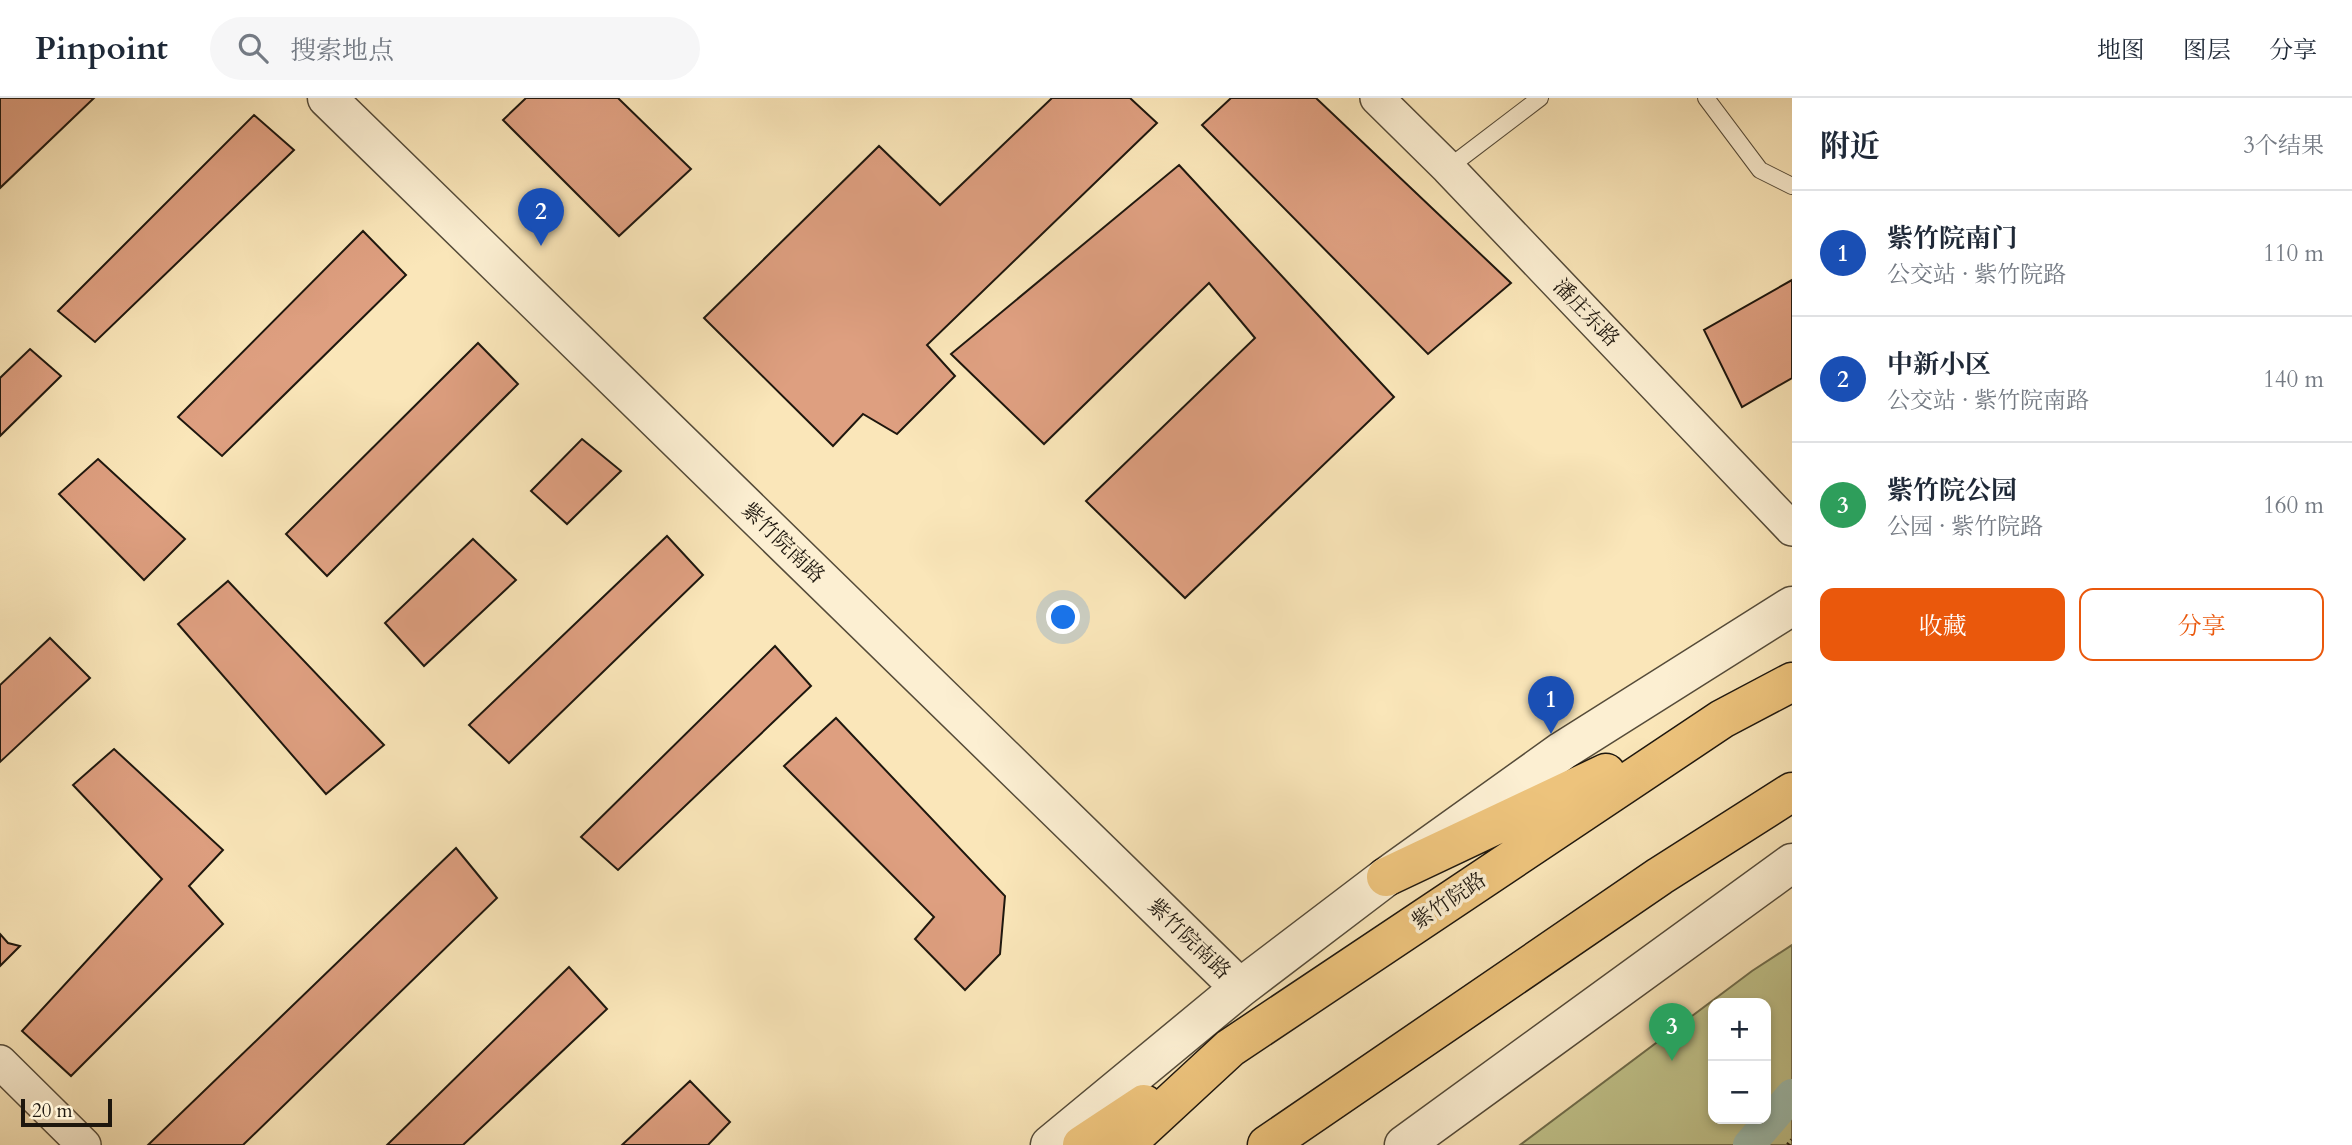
<!DOCTYPE html>
<html lang="zh">
<head>
<meta charset="utf-8">
<style>
  body { margin:0; font-family:Cardo,"Noto Serif SC",serif; background:#f6f6f7; color:#1f2937 }
  .controls { position:absolute; right:21px; bottom:21px; display:grid; overflow:hidden; border-radius:14px; box-shadow:0 4px 10px #0003 }
  .controls button { width:63px; height:63px; display:grid; place-items:center; padding:0; border:0; border-bottom:2px solid #e0e1e3; background:#fff; color:#1f2937; font:35px sans-serif }
  .scale { position:absolute; left:21px; bottom:18px; width:91px; box-sizing:border-box; padding-left:7px; border:4px solid #1e170e; border-top:0; font-size:19px; line-height:24px; white-space:nowrap; color:#1e170e; -webkit-text-stroke:5px #fcefd2; paint-order:stroke }
  .you { position:absolute; left:1064px; top:520px; width:24px; height:24px; margin:-18px; border:5px solid #fff; border-radius:50%; background:#1a73e8; box-shadow:0 0 0 10px #1a73e833 }
  .badge { display:grid; place-items:center; width:46px; height:46px; border-radius:50%; background:#ea580c; color:#fff; font-size:23px; font-weight:700 }
  .pin { position:absolute; translate:-50% -58px; filter:drop-shadow(0 2px 4px #0008) }
  .pin::after { content:''; position:absolute; top:37px; width:24px; height:21px; background:inherit; clip-path:polygon(0 0,100% 0,50% 100%) }
  .list { margin:0; padding:0; list-style:none }
  h2 { display:flex; justify-content:space-between; align-items:center; height:91px; margin:0; padding:0 28px; font-size:30px }
  h2 small { font-size:23px; font-weight:400; color:#747a83 }
  .list li { display:grid; grid-template-columns:46px 1fr auto; gap:21px; align-items:center; box-sizing:border-box; height:126px; padding:0 28px; border-top:2px solid #e0e1e3 }
  .list b { display:block; font-size:26px; white-space:nowrap }
  .list p { margin:0; font-size:23px; white-space:nowrap; color:#747a83 }
  .list em { font-size:23px; font-style:normal; color:#747a83 }
  .actions { display:flex; gap:14px; padding:21px 28px }
  .actions a { flex:1; padding:16px 0; border:2px solid #ea580c; border-radius:14px; text-align:center; font-size:24px; color:#ea580c }
  .actions .main { background:#ea580c; color:#fff }
  .icon { flex:none; width:38px; height:38px; fill:none; stroke:currentColor; stroke-width:2; stroke-linecap:round; stroke-linejoin:round }
  .map { position:relative; flex:none; width:1792px; height:1047px; overflow:hidden }
  header { display:flex; align-items:center; gap:42px; box-sizing:border-box; height:98px; padding:0 35px; background:#fff; border-bottom:2px solid #e0e1e3 }
  header strong { font-size:33px }
  nav { display:flex; gap:38px; margin-inline-start:auto; font-size:24px }
  .search { width:490px; height:63px; background:#f6f6f7; display:flex; align-items:center; gap:18px; box-sizing:border-box; padding:0 24px; border-radius:38px; color:#747a83; font-size:26px }
  main { display:flex }
  aside { flex:1; background:#fff }
  .map>svg:first-child { display:block }
  .green { fill:#c1c48c; stroke:#706e4d; stroke-width:2; fill-rule:evenodd }
  .lines { fill:none; stroke-linecap:round; stroke-linejoin:round }
  .canal { stroke:#9ebfb1; stroke-width:32 }
  .building { fill:#de9f80; stroke:#1e170e; stroke-width:2 }
  .service-casing { stroke:#554b39; stroke-width:18 }
  .minor-casing { stroke:#554b39; stroke-width:36 }
  .tertiary-casing { stroke:#554b39; stroke-width:41 }
  .trunk-casing { stroke:#1e170e; stroke-width:41 }
  .path { stroke:#1e170e; stroke-width:4.5; stroke-dasharray:2 3.5; stroke-linecap:butt }
  .service { stroke:#fcefd2; stroke-width:16 }
  .minor { stroke:#fcefd2; stroke-width:33 }
  .tertiary { stroke:#fcefd2; stroke-width:38 }
  .trunk { stroke:#edc37c; stroke-width:38 }
  .labels { text-anchor:middle; dominant-baseline:central; stroke-width:7; stroke-linejoin:round; paint-order:stroke }
  .street-label { font-size:21px; fill:#1e170e; stroke:#fcefd2 }
</style>
</head>
<body>
<header>
<strong>Pinpoint</strong>
<div class="search"><svg class="icon" aria-label="search" viewBox="0 0 24 24"><circle cx="10" cy="10" r="6"/><path d="M15 15l6 6"/></svg>搜索地点</div>
<nav><a>地图</a><a>图层</a><a>分享</a></nav>
</header>
<main>
<div class="map">
<svg width="1792" height="1047" viewBox="0 0 1792 1047">
  <rect width="100%" height="100%" fill="#fae6b9"/>
  <filter id="stains"><feTurbulence type="fractalNoise" baseFrequency=".00286" numOctaves="4"/><feColorMatrix values="0 0 0 0 .2 0 0 0 0 .09 0 0 0 0 .02 0 0 0 .5 -.17"/></filter>
  <radialGradient id="worn" r=".72"><stop offset=".6" stop-color="#630" stop-opacity="0"/><stop offset="1" stop-color="#630" stop-opacity=".3"/></radialGradient>
  <path class="green" d="M1792,847V1047H1520L1752,873ZM1713,905H1766V1021H1713Z"/>
  <g class="lines">
    <path class="canal" d="M1749,1047L1792,997"/>
  </g>
  <path class="building" d="M0,0H94L0,90Z
    M526,0H618L691,71L619,138L503,22Z
    M1052,0H1130L1157,25L927,247L955,278L897,336L863,316L833,348L704,220L879,48L940,107Z
    M1231,0H1316L1511,185L1428,256L1202,27Z
    M254,17L294,52L95,244L58,213Z
    M1179,67L1394,299L1185,500L1086,403L1255,240L1209,185L1044,346L951,256Z
    M363,133L406,177L222,358L178,319Z
    M1792,182V280L1742,309L1704,232Z
    M478,245L518,286L327,478L286,436Z
    M30,251L61,278L0,338V280Z
    M582,341L621,373L567,426L531,393Z
    M98,361L185,441L144,482L59,396Z
    M667,438L703,477L509,665L469,627Z
    M473,441L516,482L424,568L385,525Z
    M228,483L384,647L326,696L178,526Z
    M50,540L90,580L0,664V587Z
    M775,548L811,588L618,772L581,739Z
    M836,620L1005,798L1000,856L965,892L915,841L934,819L784,668Z
    M114,651L223,752L189,788L223,826L71,978L22,933L162,781L73,687Z
    M456,750L497,800L243,1047H148Z
    M0,836L8,845L20,848L0,868Z
    M569,869L607,911L463,1047H387Z
    M690,983L730,1024L708,1047H622Z"/>
  <g class="lines">
    <defs>
      <path id="service" d="M1706,0L1760,72L1792,88
        M1448,70L1540,0"/>
      <path id="minor" d="M1377,0L1448,70L1792,431
        M0,964L84,1047"/>
      <path id="tertiary" d="M327,0L1240,890
        M1050,1047L1240,890L1386,779L1562,653L1792,508
        M1404,1047L1792,765"/>
      <path id="trunk" d="M1386,779L1606,675
        M1082,1047L1144,1006
        M1125,1047L1230,950L1722,621L1792,584
        M1267,1047L1660,778L1792,694"/>
    </defs>
    <use href="#service" class="service-casing"/>
    <use href="#minor" class="minor-casing"/>
    <use href="#tertiary" class="tertiary-casing"/>
    <use href="#trunk" class="trunk-casing"/>
    <path class="path" d="M1788,1047L1792,1042"/>
    <use href="#service" class="service"/>
    <use href="#minor" class="minor"/>
    <use href="#tertiary" class="tertiary"/>
    <use href="#trunk" class="trunk"/>
  </g>
  <g class="labels">
    <g class="street-label">
      <text transform="translate(1586 215) rotate(46)">潘庄东路</text>
      <text transform="translate(783 445) rotate(44)">紫竹院南路</text>
      <text transform="translate(1449 803) rotate(-34)">紫竹院路</text>
      <text transform="translate(1189 841) rotate(44)">紫竹院南路</text>
    </g>
  </g>
  <rect width="100%" height="100%" filter="url(#stains)"/>
  <rect width="100%" height="100%" fill="url(#worn)"/>
</svg>
<div class="controls">
<button>+</button>
<button>−</button>
</div>
<div class="scale">20 m</div>
<div class="you"></div>
<div class="pin badge" style="left:1551px;top:636px;background:#1a4fb4">1</div>
<div class="pin badge" style="left:541px;top:148px;background:#1a4fb4">2</div>
<div class="pin badge" style="left:1672px;top:963px;background:#2e9e5b">3</div>
</div>
<aside>
<h2>附近<small>3个结果</small></h2>
<ul class="list">
<li><span class="badge" style="background:#1a4fb4">1</span><div><b>紫竹院南门</b><p>公交站 · 紫竹院路</p></div><em>110 m</em></li>
<li><span class="badge" style="background:#1a4fb4">2</span><div><b>中新小区</b><p>公交站 · 紫竹院南路</p></div><em>140 m</em></li>
<li><span class="badge" style="background:#2e9e5b">3</span><div><b>紫竹院公园</b><p>公园 · 紫竹院路</p></div><em>160 m</em></li>
</ul>
<div class="actions"><a class="main">收藏</a><a>分享</a></div>
</aside>
</main>
</body>
</html>
